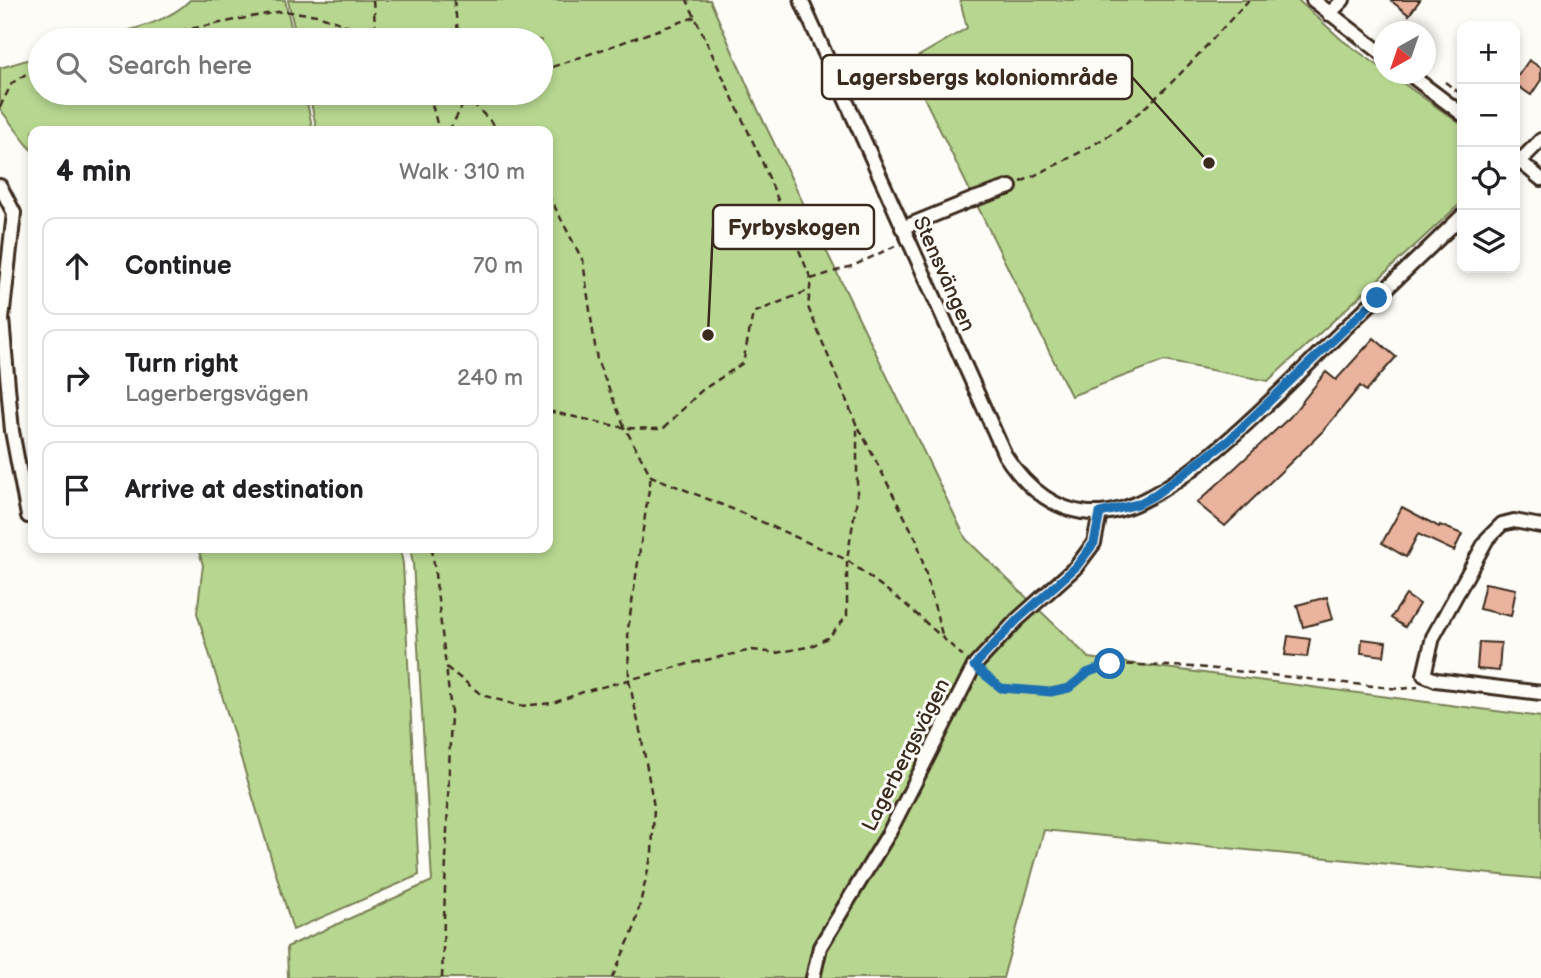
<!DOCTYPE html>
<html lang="en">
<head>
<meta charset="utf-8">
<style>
  body { margin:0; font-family:"Balsamiq Sans",sans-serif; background:#f2f2f2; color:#202124 }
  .controls { position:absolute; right:21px; top:21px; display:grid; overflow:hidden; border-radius:14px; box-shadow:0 4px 10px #0003 }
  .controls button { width:63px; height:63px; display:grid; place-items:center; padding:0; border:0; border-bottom:2px solid #e0e0e0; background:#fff; color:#202124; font:35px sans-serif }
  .compass { position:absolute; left:1373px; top:21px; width:63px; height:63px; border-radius:50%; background:#fff; box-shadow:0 4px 10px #0003; rotate:220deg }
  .stop { position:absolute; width:21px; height:21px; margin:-16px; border:5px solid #1f6fb2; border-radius:50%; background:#fff }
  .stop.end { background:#1f6fb2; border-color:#fff; box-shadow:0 2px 7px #0008 }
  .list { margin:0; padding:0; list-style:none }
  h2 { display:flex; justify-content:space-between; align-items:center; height:91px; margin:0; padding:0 28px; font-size:30px }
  h2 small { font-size:23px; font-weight:400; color:#757577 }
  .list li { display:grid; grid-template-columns:46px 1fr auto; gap:21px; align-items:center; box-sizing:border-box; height:98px; margin:0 14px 14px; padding:0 14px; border:2px solid #e0e0e0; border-radius:14px }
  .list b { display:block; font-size:26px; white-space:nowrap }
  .list p { margin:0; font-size:23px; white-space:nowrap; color:#757577 }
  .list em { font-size:23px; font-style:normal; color:#757577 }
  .icon { flex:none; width:38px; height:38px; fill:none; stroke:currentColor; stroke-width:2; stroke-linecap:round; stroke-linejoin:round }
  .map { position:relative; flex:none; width:1541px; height:978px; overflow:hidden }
  .search { position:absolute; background:#fff; box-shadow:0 4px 10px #0003; left:28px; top:28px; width:525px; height:77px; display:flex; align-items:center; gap:18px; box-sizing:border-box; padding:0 24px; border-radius:38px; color:#757577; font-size:26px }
  .panel { position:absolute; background:#fff; box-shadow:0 4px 10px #0003; left:28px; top:126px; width:525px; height:427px; border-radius:14px }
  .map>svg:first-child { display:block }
  .green { fill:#b7d790; stroke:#798057; stroke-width:2 }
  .building { fill:#e9b39d; stroke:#3b2a1e; stroke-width:2 }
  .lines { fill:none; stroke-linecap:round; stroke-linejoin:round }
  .street-casing { stroke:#3b2a1e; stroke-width:18 }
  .path { stroke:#3b2a1e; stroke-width:2.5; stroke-dasharray:7 5; stroke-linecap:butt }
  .street { stroke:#fdfcf7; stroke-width:12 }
  .route { stroke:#1f6fb2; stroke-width:9 }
  .labels { text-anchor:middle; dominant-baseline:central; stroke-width:6; stroke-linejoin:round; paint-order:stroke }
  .street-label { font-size:21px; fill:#3b2a1e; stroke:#fdfcf7 }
  .leader { fill:none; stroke:#3b2a1e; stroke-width:2.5 }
  .callout-dot { fill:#3b2a1e; stroke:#fdfcf7; stroke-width:2.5 }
  .callout { fill:#fdfcf7; stroke:#3b2a1e; stroke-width:2.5 }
  .callout-label { font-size:23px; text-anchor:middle; font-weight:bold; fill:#3b2a1e }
</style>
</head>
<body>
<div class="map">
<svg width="1541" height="978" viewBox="0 0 1541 978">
  <rect width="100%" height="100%" fill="#fdfcf7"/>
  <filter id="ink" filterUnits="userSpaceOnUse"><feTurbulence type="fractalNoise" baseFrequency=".0143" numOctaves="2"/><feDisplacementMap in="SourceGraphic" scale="14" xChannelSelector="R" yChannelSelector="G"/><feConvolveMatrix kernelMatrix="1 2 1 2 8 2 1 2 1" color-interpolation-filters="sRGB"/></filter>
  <g filter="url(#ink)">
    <path class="green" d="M190,0H285L294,40H93C125,31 167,24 190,0Z
      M288,0H710L758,110L966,539L1089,658L1541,717V879L1044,830L1003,978H288L287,947L432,881L413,563L410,548H548V131H317L309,93H541V40H297Z
      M960,0H1298L1342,40L1383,69L1384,74H1390L1462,125V202L1268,381L1164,361L1071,396L907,63L967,28Z
      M40,56V93H305L313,131H33V152L0,109V68Z
      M198,548H400L403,564L419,875L293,930L197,613L203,565Z"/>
    <path class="building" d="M1390,0H1420L1409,15Z
      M1529,60L1541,68V80L1531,95L1515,84V80Z
      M1374,338L1396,357L1366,391L1360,386L1323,431L1225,526L1197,503L1290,417L1326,372L1336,380Z
      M1402,507L1439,527L1440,525L1462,534L1454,551L1418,534L1406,557L1382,543Z
      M1485,583L1516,589L1511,616L1479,609Z
      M1406,595L1419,604L1405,627L1391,618Z
      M1327,597L1333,619L1303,627L1297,605Z
      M1288,636L1310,639L1307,657L1285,655Z
      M1362,639L1386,642L1384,656L1361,653Z
      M1479,642L1501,643L1499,671L1477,669Z"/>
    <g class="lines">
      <defs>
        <path id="street" d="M801,0L1005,455C1026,488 1058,515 1100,513C1171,510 1281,390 1332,341C1375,299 1419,258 1462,216
          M1313,0L1384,55
          M1329,14L1343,0
          M1409,74L1462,114
          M1515,157L1541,179
          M1515,166L1541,140
          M0,186L14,213L2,319L12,431L28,516
          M902,228L971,200L1010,187
          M1541,526L1514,521L1502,524L1487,539L1433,637L1424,675L1436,680L1541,693
          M813,978L820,947L889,833L974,666L1017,620L1076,567L1094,543L1100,513"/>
      </defs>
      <use href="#street" class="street-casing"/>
      <path class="path" d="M373,0L376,36L380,40
        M454,0L459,40
        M133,40L282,11L318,15L376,36
        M541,71L695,17
        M1445,82L1462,95
        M429,93L439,131
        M466,93L467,97L500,131
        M0,107L12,83L40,65
        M449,131L467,97L478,93
        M1021,182C1050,168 1079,154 1106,137C1161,101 1204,47 1249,0
        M548,194L583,261L597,360L625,428L663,429L701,391L743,363L753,313L810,290
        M811,279L855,265L895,246
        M548,411L625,428L651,476L742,513L847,560L904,603L963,656
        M859,428L917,541L943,638
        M432,548L446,667L482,695L520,706L553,703L583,692L692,663L752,650L776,653L812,646L829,637L847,616V560L857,498V426L808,307L811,279L761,159L687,0
        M984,674L1001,688L1051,692L1069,688L1087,673L1109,664L1197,667L1400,689L1418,687
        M442,978L451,712L446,667
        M612,978L634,929L652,853L654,807L641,735L629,681L628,629L651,476"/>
      <use href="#street" class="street"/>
    </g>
  </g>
  <g class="lines" filter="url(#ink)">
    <path class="route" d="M1110,664L1087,673L1069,688L1051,692L1001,688L974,666L1017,620L1076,567L1094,543L1100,513L1138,504L1153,496L1228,441L1377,298"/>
  </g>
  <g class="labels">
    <g class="street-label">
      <text transform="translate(944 274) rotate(66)">Stensvängen</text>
      <text transform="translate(906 755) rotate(-63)">Lagerbergsvägen</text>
    </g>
  </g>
  <path class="leader" d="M1209 163L1132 77M708 335L713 227"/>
  <g class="callout-dot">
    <circle cx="1209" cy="163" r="7"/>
    <circle cx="708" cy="335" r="7"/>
  </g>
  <g class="callout">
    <rect x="822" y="55" width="310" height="44" rx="7"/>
    <rect x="713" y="205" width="161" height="44" rx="7"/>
  </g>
  <g class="callout-label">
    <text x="977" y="85">Lagersbergs koloniområde</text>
    <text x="794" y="235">Fyrbyskogen</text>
  </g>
</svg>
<div class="controls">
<button>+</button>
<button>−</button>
<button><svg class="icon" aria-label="locate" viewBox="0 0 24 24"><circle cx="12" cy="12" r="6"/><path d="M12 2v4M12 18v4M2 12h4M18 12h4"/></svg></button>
<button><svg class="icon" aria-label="layers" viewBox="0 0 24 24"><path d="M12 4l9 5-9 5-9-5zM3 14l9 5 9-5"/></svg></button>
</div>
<svg class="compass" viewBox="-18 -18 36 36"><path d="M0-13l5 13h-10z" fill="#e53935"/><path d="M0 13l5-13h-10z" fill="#757577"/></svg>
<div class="stop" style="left:1110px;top:664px"></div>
<div class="stop end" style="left:1377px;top:298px"></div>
<div class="search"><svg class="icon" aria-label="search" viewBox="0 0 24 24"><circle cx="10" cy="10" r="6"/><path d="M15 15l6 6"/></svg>Search here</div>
<section class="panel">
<h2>4 min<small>Walk · 310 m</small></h2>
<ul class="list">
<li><svg class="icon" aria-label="ahead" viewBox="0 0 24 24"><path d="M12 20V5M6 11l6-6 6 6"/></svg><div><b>Continue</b></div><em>70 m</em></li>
<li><svg class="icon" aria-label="right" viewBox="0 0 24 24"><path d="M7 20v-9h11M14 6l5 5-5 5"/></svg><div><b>Turn right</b><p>Lagerbergsvägen</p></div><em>240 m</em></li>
<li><svg class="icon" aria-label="arrive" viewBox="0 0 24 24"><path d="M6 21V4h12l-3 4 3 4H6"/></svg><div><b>Arrive at destination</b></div></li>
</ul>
</section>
</div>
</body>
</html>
